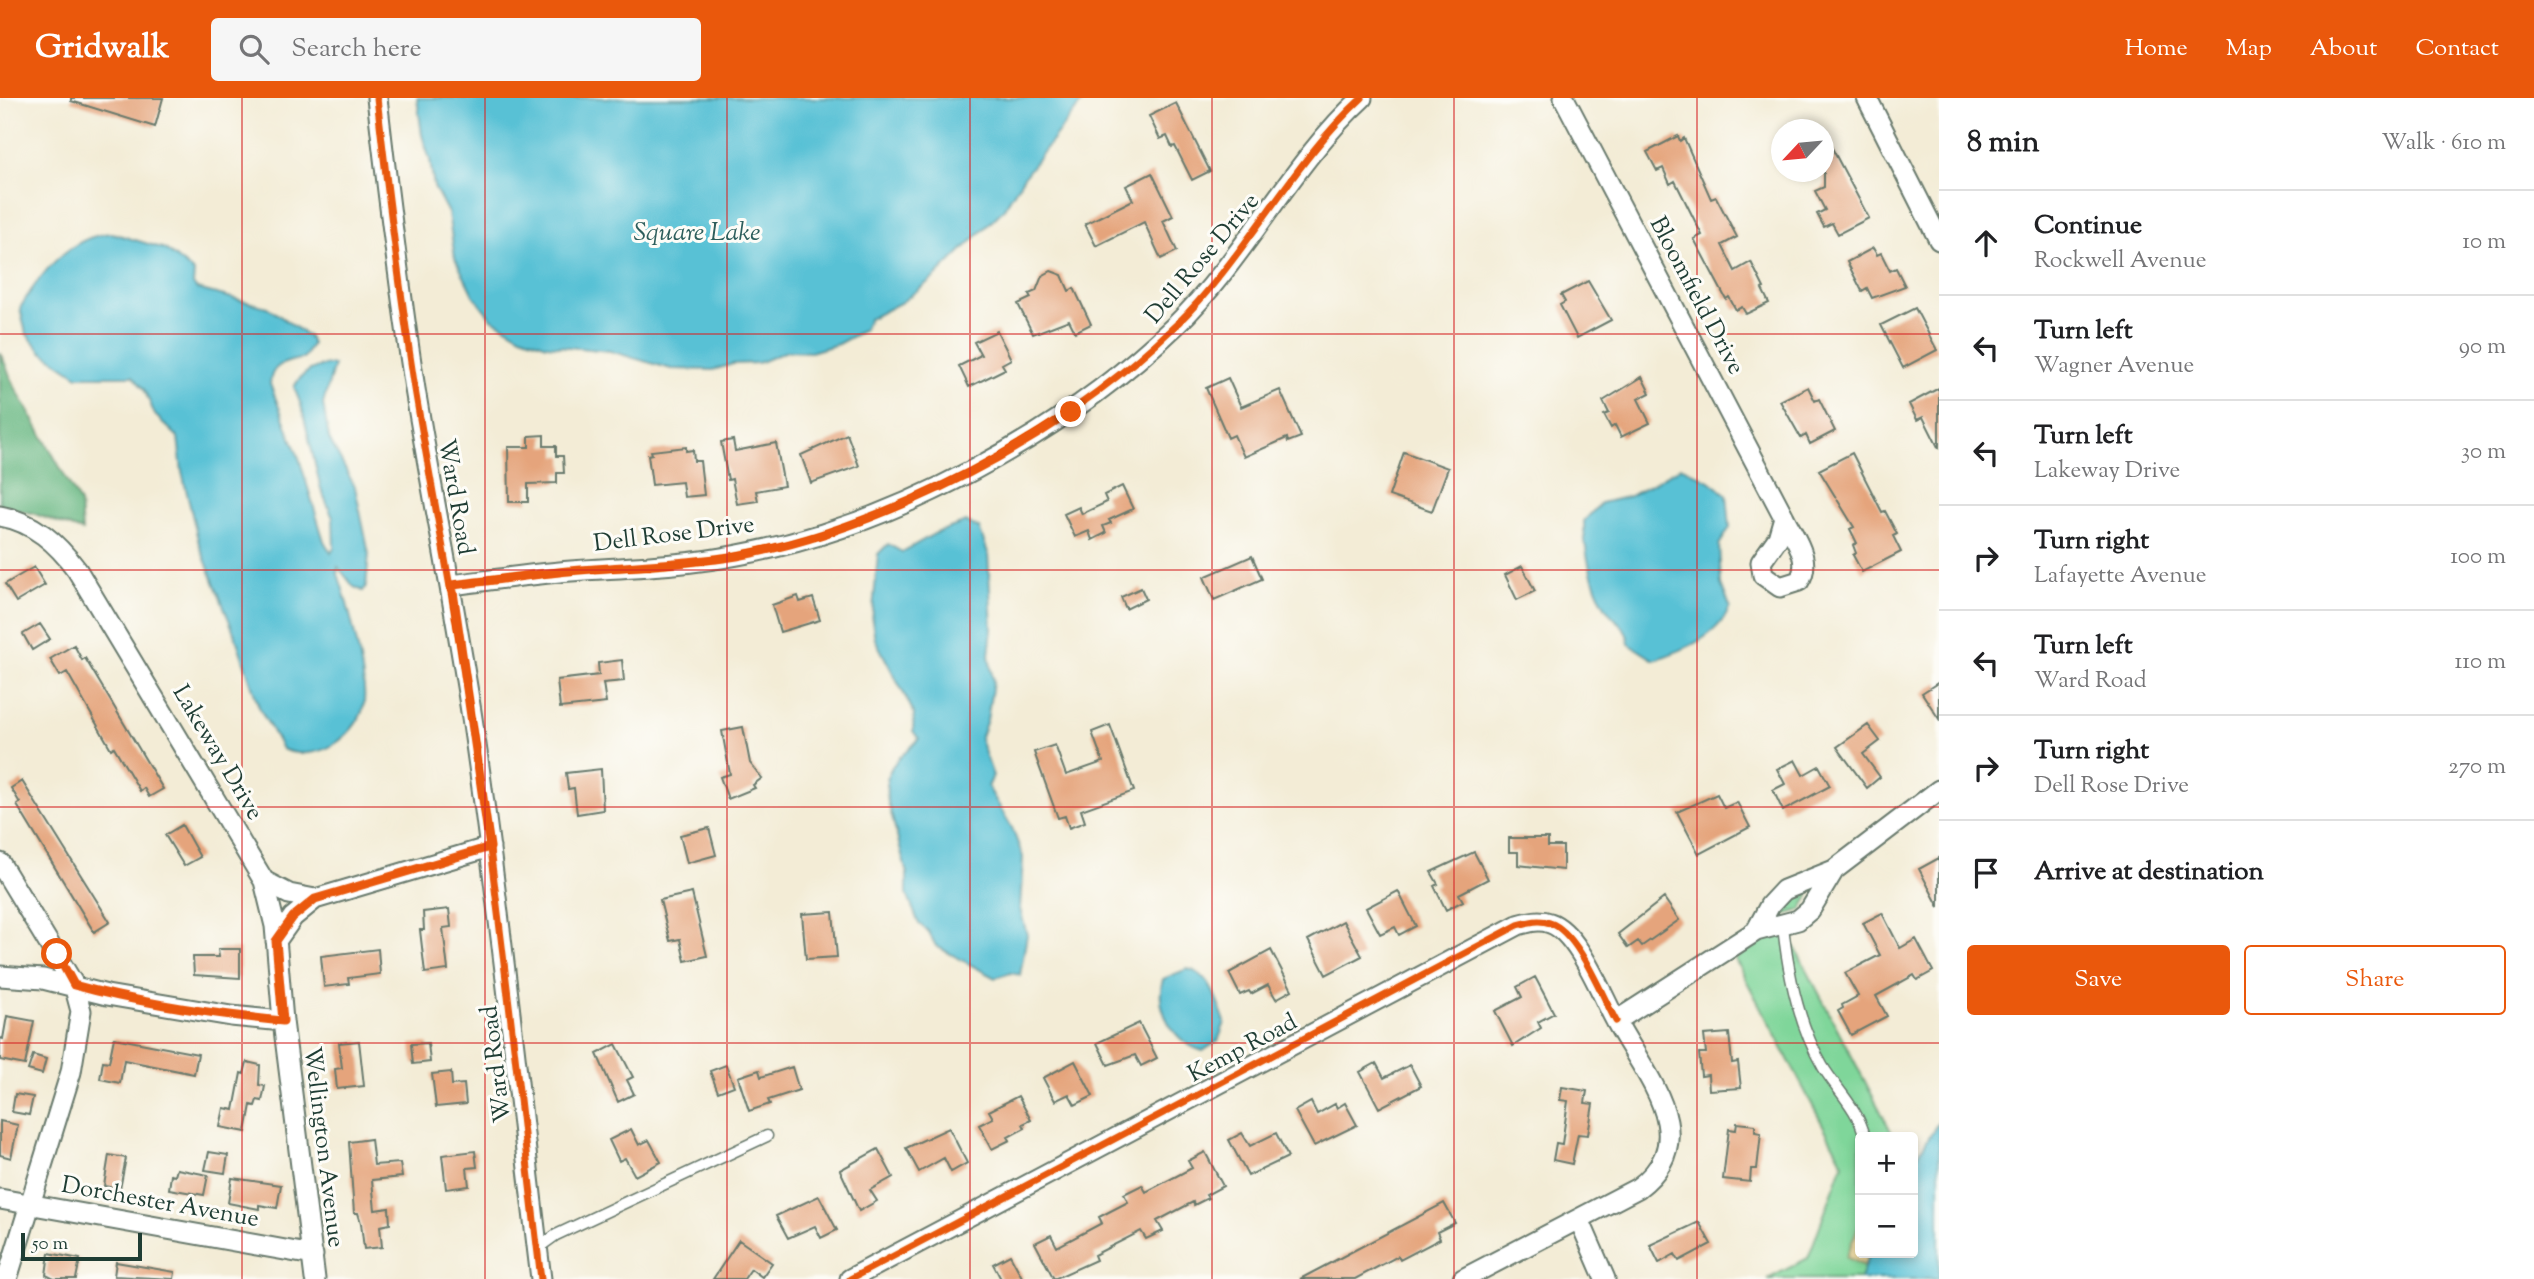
<!DOCTYPE html>
<html lang="en">
<head>
<meta charset="utf-8">
<style>
  body { margin:0; font-family:"Sorts Mill Goudy",serif; background:#f6f6f6; color:#202124 }
  .controls { position:absolute; right:21px; bottom:21px; display:grid; overflow:hidden; border-radius:7px; box-shadow:0 4px 10px #0003 }
  .controls button { width:63px; height:63px; display:grid; place-items:center; padding:0; border:0; border-bottom:2px solid #e0e0e0; background:#fff; color:#202124; font:35px sans-serif }
  .compass { position:absolute; left:1771px; top:21px; width:63px; height:63px; border-radius:50%; background:#fff; box-shadow:0 4px 10px #0003; rotate:244deg }
  .scale { position:absolute; left:21px; bottom:18px; width:121px; box-sizing:border-box; padding-left:7px; border:4px solid #1f3d34; border-top:0; font-size:19px; line-height:24px; white-space:nowrap; color:#1f3d34; -webkit-text-stroke:5px #fdfcf7; paint-order:stroke }
  .stop { position:absolute; width:21px; height:21px; margin:-16px; border:5px solid #ea580c; border-radius:50%; background:#fff }
  .stop.end { background:#ea580c; border-color:#fff; box-shadow:0 2px 7px #0008 }
  .list { margin:0; padding:0; list-style:none }
  h2 { display:flex; justify-content:space-between; align-items:center; height:91px; margin:0; padding:0 28px; font-size:30px }
  h2 small { font-size:23px; font-weight:400; color:#757577 }
  .list li { display:grid; grid-template-columns:46px 1fr auto; gap:21px; align-items:center; box-sizing:border-box; height:105px; padding:0 28px; border-top:2px solid #e0e0e0 }
  .list b { display:block; font-size:26px; white-space:nowrap }
  .list p { margin:0; font-size:23px; white-space:nowrap; color:#757577 }
  .list em { font-size:23px; font-style:normal; color:#757577 }
  .actions { display:flex; gap:14px; padding:21px 28px }
  .actions a { flex:1; padding:16px 0; border:2px solid #ea580c; border-radius:7px; text-align:center; font-size:24px; color:#ea580c }
  .actions .main { background:#ea580c; color:#fff }
  .icon { flex:none; width:38px; height:38px; fill:none; stroke:currentColor; stroke-width:2; stroke-linecap:round; stroke-linejoin:round }
  .map { position:relative; flex:none; width:1939px; height:1181px; overflow:hidden }
  header { display:flex; align-items:center; gap:42px; box-sizing:border-box; height:98px; padding:0 35px; background:#ea580c; color:#fff }
  header strong { font-size:33px }
  nav { display:flex; gap:38px; margin-inline-start:auto; font-size:24px }
  .search { width:490px; height:63px; background:#f6f6f6; display:flex; align-items:center; gap:18px; box-sizing:border-box; padding:0 24px; border-radius:7px; color:#757577; font-size:26px }
  main { display:flex }
  aside { flex:1; background:#fff }
  .map>svg:first-child { display:block }
  .green { fill:#7fd69a; stroke:#4f8a67; stroke-width:2 }
  .forest { fill:#67b782; stroke:#437a5b; stroke-width:2 }
  .sand { fill:#eeda9e; stroke:#868c69; stroke-width:2 }
  .water { fill:#58c1d5; stroke:#3c7f84; stroke-width:2 }
  .building { fill:#e5a47b }
  .lines { fill:none; stroke-linecap:round; stroke-linejoin:round }
  .lane-casing { stroke:#697a6d; stroke-width:13 }
  .street-casing { stroke:#697a6d; stroke-width:23 }
  .lane { stroke:#fff; stroke-width:10 }
  .street { stroke:#fff; stroke-width:19 }
  .cycleway-casing { stroke:#fdfcf7; stroke-width:11 }
  .cycleway { stroke:#e8590c; stroke-width:7 }
  .route { stroke:#ea580c; stroke-width:9 }
  .grid { fill:none; stroke:#d62828; stroke-width:2; stroke-opacity:0.55 }
  .labels { text-anchor:middle; dominant-baseline:central; stroke-width:6; stroke-linejoin:round; paint-order:stroke }
  .street-label { font-size:24px; fill:#1f3d34; stroke:#fdfcf7 }
  .water-label { font-size:26px; font-style:italic; fill:#2d5e5c; stroke:#fdfcf7 }
</style>
</head>
<body>
<header>
<strong>Gridwalk</strong>
<div class="search"><svg class="icon" aria-label="search" viewBox="0 0 24 24"><circle cx="10" cy="10" r="6"/><path d="M15 15l6 6"/></svg>Search here</div>
<nav><a>Home</a><a>Map</a><a>About</a><a>Contact</a></nav>
</header>
<main>
<div class="map">
<svg width="1939" height="1181" viewBox="0 0 1939 1181">
  <rect width="100%" height="100%" fill="#fdfcf7"/>
  <filter id="ink" filterUnits="userSpaceOnUse"><feTurbulence type="fractalNoise" baseFrequency=".0143" numOctaves="2"/><feDisplacementMap in="SourceGraphic" scale="14" xChannelSelector="R" yChannelSelector="G"/><feConvolveMatrix kernelMatrix="1 2 1 2 8 2 1 2 1" color-interpolation-filters="sRGB"/></filter>
  <filter id="wash" filterUnits="userSpaceOnUse"><feTurbulence type="fractalNoise" baseFrequency=".00686" numOctaves="4" result="noise"/><feDisplacementMap in="SourceGraphic" scale="28" xChannelSelector="R" yChannelSelector="G"/><feGaussianBlur stdDeviation="1.57" result="paint"/><feColorMatrix in="noise" values="0 0 0 0 0 0 0 0 0 0 0 0 0 0 0 0 0 1.4 0 .05"/><feComposite in="paint" operator="in"/></filter>
  <g filter="url(#wash)">
    <rect width="100%" height="100%" fill="#f3ecd6"/>
    <path class="green" d="M1808,791L1809,798L1801,812L1781,818L1779,810L1789,800Z
      M1788,836L1894,1039H1860V1155H1869L1860,1181H1768L1808,1160L1843,1065L1735,861L1763,842Z"/>
    <path class="forest" d="M0,254L15,289L80,405L82,433L32,415L0,409Z"/>
    <path class="sand" d="M1860,1125V1155H1869L1864,1168L1846,1159Z"/>
    <path class="water" d="M417,0H1085L1023,80L1003,112L936,178L902,204L869,221L864,232L838,246L811,254L787,253L758,265L733,266L713,272L671,271L610,253L547,247L521,238L492,221L473,197L455,160L448,115L434,89L430,62L422,37Z
      M112,135L165,151L194,174L193,186L197,191L267,209L309,239L312,246L304,260C287,264 271,265 270,286L299,360L324,443L331,455L334,450L333,420L321,391L301,307L294,289C302,274 317,266 334,267L323,306L329,341L355,389L369,456L366,489L363,493L354,489L338,469L337,473C346,499 370,585 363,610C360,624 346,639 333,647C318,656 298,658 282,651L259,609L235,537L199,446L182,374L178,339L155,317L144,291L133,278H78L41,253L26,235L20,210C40,176 69,138 112,135Z
      M1681,369L1710,383L1727,397L1730,429L1719,447L1721,486L1730,509C1718,539 1684,552 1654,562L1629,546C1626,524 1617,527 1606,510C1591,485 1584,452 1584,423L1601,405L1630,398Z
      M966,424L979,430L988,455L992,531L989,557L993,584L987,622L980,641L993,678L988,689L1012,730L1023,759L1020,811L1027,837L1020,877L1011,875L995,880L936,848L928,833L919,826L907,796V776L887,700C884,664 899,663 919,641L913,633L914,615L875,541L872,523L878,456L888,446L902,454L936,435Z
      M1187,871C1210,874 1218,905 1225,924L1218,943L1203,953C1174,945 1154,911 1163,881Z
      M1939,1023V1181H1860L1869,1155H1913V1065Z"/>
    <g id="blocks">
      <path class="building" d="M71,0H163L155,29L71,3Z
        M1176,5L1210,73L1192,82L1175,48L1172,49L1167,38L1160,41L1149,18Z
        M1824,35L1869,120L1838,136L1832,125L1824,129L1817,116L1825,112L1815,93L1824,89Z
        M1678,38L1680,43L1684,40L1711,101L1716,99L1737,139L1722,147L1735,173L1751,164L1764,190L1762,191L1769,205L1746,216L1742,209L1736,212L1729,199L1726,201L1694,141L1702,137L1675,83L1670,86L1663,70L1657,73L1647,54Z
        M1152,75L1173,118L1163,123L1177,153L1161,161L1144,124L1096,148L1085,126L1133,102L1126,88Z
        M1873,150L1877,157L1881,155L1890,173L1896,170L1905,188L1872,200L1867,190L1862,193L1847,164Z
        M1051,173L1062,177L1069,193L1074,190L1091,226L1075,234L1069,222L1033,236L1018,206L1031,200L1029,196L1036,193L1042,178Z
        M1588,183L1611,222L1577,240L1560,207L1565,204L1561,197Z
        M1915,210L1937,252L1903,270L1881,227Z
        M997,233L1011,261L1002,266L1005,271L969,289L959,268L981,257L974,244Z
        M1642,279L1650,295L1638,301L1650,325L1621,339L1615,327L1611,330L1604,317L1609,315L1603,303Z
        M1228,280L1241,309L1280,292L1301,339L1288,344L1287,340L1244,359L1234,337L1228,340L1206,290Z
        M1808,289L1815,303L1819,301L1835,333L1810,346L1806,337L1801,340L1780,303Z
        M1939,290V351L1923,319L1917,322L1909,306Z
        M847,336L859,368L811,385L801,357Z
        M544,337V348H556V358H563L564,375H557V385L528,386V404H509L508,349H529V338Z
        M733,342L735,353L776,345L784,388L756,393L758,403L737,406L732,381L728,382L721,344Z
        M686,349V353L693,352L694,363H700L704,397L684,399L682,384L652,387L648,357L652,356L651,353Z
        M1404,354L1448,370L1432,413L1389,398Z
        M1852,355L1882,414L1885,413L1897,436L1893,438L1901,454L1862,474L1853,457L1856,455L1853,447L1857,445L1850,431L1854,429L1819,372Z
        M1122,388L1133,411L1109,422L1111,425L1103,428L1106,435L1092,442L1089,433L1075,439L1064,416L1079,409L1082,416L1107,404L1104,397Z
        M1252,458L1262,481L1214,502L1204,479Z
        M1522,468L1535,493L1517,502L1505,477Z
        M34,469L45,487L16,504L5,486Z
        M1141,490L1146,501L1126,511L1121,499Z
        M798,498L800,504L813,500L820,522L780,534L772,507Z
        M40,526L50,541L32,552L23,536Z
        M74,547L82,562L85,560L163,691L149,699L144,690L140,693L114,649L111,651L67,574L60,578L50,561Z
        M622,562L624,583L603,585L606,605L560,610L557,582L599,577L598,565Z
        M1939,584V621L1922,595Z
        M1110,627L1134,693L1081,712L1085,724L1069,730L1065,718L1058,720L1034,654L1055,647L1066,677L1103,664L1092,634Z
        M1868,627L1880,643L1863,656L1880,679L1867,690L1837,649Z
        M743,629L750,665L762,680L753,687L755,690L728,701L720,679L730,676L722,633Z
        M1795,662L1803,677L1819,668L1830,688L1783,713L1773,692L1785,686L1777,671Z
        M601,671L603,712L577,716L574,690L568,691L566,675Z
        M22,683L110,824L94,834L17,707L20,705L11,690Z
        M1717,696L1724,710L1737,704L1750,729L1699,756L1677,714Z
        M182,727L200,759L184,768L165,737Z
        M709,730L716,757L687,765L680,737Z
        M1509,740H1548V748H1563V772L1518,767V754H1509Z
        M1474,754L1488,781L1459,796L1463,803L1446,812L1434,788L1438,786L1431,774Z
        M1939,760V809L1919,771Z
        M1398,793L1416,828L1399,837L1395,829L1380,836L1366,810Z
        M692,795L707,858L685,863L680,841L670,843L660,802Z
        M1664,800L1679,822L1642,848L1638,843L1628,850L1618,836Z
        M449,811L451,829L443,830L448,872L425,875L420,832H424L423,814Z
        M833,814L837,859L806,861L802,816Z
        M1882,815L1900,850L1916,841L1933,873L1917,882L1914,877L1876,898L1887,918L1851,937L1838,913L1843,910L1842,907L1858,898L1845,875L1880,857L1863,825Z
        M1343,823L1362,858L1326,877L1308,842Z
        M218,851H240V880L194,877L193,859H219Z
        M378,851L380,876L348,880L349,886L324,889L321,858Z
        M1271,852L1292,892L1276,901L1268,887L1251,896L1249,893L1240,897L1229,875Z
        M1535,879L1554,915L1538,924L1541,930L1513,948L1495,913L1522,899L1517,889Z
        M7,918L34,923L25,967L0,962V940L3,941Z
        M1139,925L1157,960L1141,968L1135,957L1108,967L1097,945Z
        M1729,935L1732,965L1738,964L1741,990L1709,992L1708,977L1701,978L1699,955H1706L1704,937Z
        M114,940L198,956L194,976L124,962L120,985L100,981L103,963L109,964Z
        M359,943L364,988L337,991L335,971L342,970L339,945Z
        M428,945L430,964L413,966L411,946Z
        M616,946L633,979L627,982L634,996L618,1004L597,956Z
        M33,957L46,961L42,976L28,972Z
        M1075,963L1093,998L1075,1007L1069,996L1055,1003L1043,980Z
        M247,964L260,967L259,987L265,988L262,1003L257,1002L255,1008L251,1007L246,1034L220,1029L224,1010L234,1012L241,975L244,976Z
        M1376,965L1384,980L1410,967L1421,988L1379,1010L1360,974Z
        M726,967L734,988L718,994L710,973Z
        M792,969L799,992L768,1002L770,1006L749,1013L738,979L759,972L761,979Z
        M451,974L452,987L464,986L466,1006L436,1009L432,976Z
        M1562,989L1587,993L1585,1005L1593,1006L1588,1037L1578,1036L1572,1066L1553,1062L1556,1045L1562,1046L1568,1003L1560,1002Z
        M15,996L33,999L29,1017L12,1014Z
        M1018,998L1031,1022L1023,1026L1025,1030L1008,1039L1010,1042L992,1051L979,1027L993,1020L989,1013Z
        M1311,1004L1317,1016L1335,1006L1337,1010L1345,1005L1357,1027L1314,1048L1295,1013Z
        M0,1023L18,1027L11,1060L0,1057Z
        M1737,1025L1755,1027V1034L1761,1035L1757,1071H1751L1750,1084L1723,1081L1729,1031L1736,1032Z
        M949,1030L967,1065L951,1074L944,1060L919,1074L906,1050Z
        M631,1031L639,1047L649,1042L661,1064L635,1078L625,1060L619,1063L609,1042Z
        M1242,1035L1250,1048L1276,1035L1288,1059L1248,1078L1229,1042Z
        M371,1041L374,1067L400,1065L402,1079L372,1082L375,1112L389,1110L390,1126L380,1128L382,1149L364,1151L361,1125L358,1115H354L349,1044Z
        M878,1051L893,1079L870,1092L877,1103L859,1113L840,1072Z
        M475,1053L477,1069L467,1070L469,1088L446,1091L442,1057Z
        M209,1054L228,1057L225,1075L205,1072Z
        M1205,1054L1223,1088L1206,1097L1208,1100L1194,1107L1193,1104L1157,1123L1163,1133L1146,1141L1141,1133L1094,1157L1096,1162L1054,1181L1035,1145L1051,1137L1057,1149L1102,1125L1099,1119L1128,1104L1124,1096L1142,1087L1146,1094L1192,1070L1188,1063Z
        M109,1057L126,1060L120,1091L104,1088Z
        M177,1071L208,1077L204,1097L169,1091L171,1077L175,1078Z
        M232,1080L281,1087L277,1110L259,1107V1111L228,1105Z
        M819,1098L837,1132L821,1140L815,1128L788,1140L776,1118Z
        M1444,1105L1455,1125L1437,1134L1440,1141L1400,1162L1398,1158L1355,1181H1300Z
        M1699,1124L1711,1146L1679,1163L1675,1156L1659,1165L1650,1147Z
        M739,1142L772,1165L762,1179L751,1171L744,1181H713Z
        M49,1155L80,1161L76,1181H54L46,1177Z
        M1010,1157L1016,1168L1023,1181H1001L993,1166Z
        M116,1164L175,1174L174,1181L114,1178Z"/>
    </g>
  </g>
  <g filter="url(#ink)">
    <use href="#blocks" fill-opacity="0" stroke="#697a6d" stroke-width="2"/>
    <g class="lines">
      <defs>
        <path id="lane" d="M1783,828C1788,875 1799,928 1823,969C1838,993 1858,1011 1865,1039
          M538,1150L556,1137L767,1038"/>
        <path id="street" d="M377,0C388,97 400,194 415,291C434,407 458,523 475,640C501,820 519,1000 541,1181
          M1564,0L1784,419C1793,438 1813,462 1799,483L1780,489L1763,477L1761,464L1778,440L1784,419
          M1867,0L1939,142
          M0,418C34,424 57,445 77,472L264,783L275,828L283,923L315,1181
          M452,487C491,482 531,476 571,473C627,469 683,468 738,457C893,429 1064,335 1176,227C1245,160 1292,64 1362,0
          M0,765L74,887L81,913L71,974L7,1181
          M264,783L289,796L315,801
          M1756,833L1770,807L1784,792L1834,772L1939,692
          M276,843L293,819L315,801L490,749
          M0,878L43,881L107,897L231,918L283,923
          M0,1101L313,1157
          M1579,1121L1605,1181
          M850,1181L1518,827C1529,824 1539,821 1550,825C1578,834 1602,898 1616,923
          M1463,1181L1638,1090C1704,1041 1646,979 1616,923L1756,833L1798,822L1810,812L1834,772"/>
      </defs>
      <use href="#lane" class="lane-casing"/>
      <use href="#street" class="street-casing"/>
      <use href="#lane" class="lane"/>
      <use href="#street" class="street"/>
      <defs>
        <path id="cycleway" d="M377,0C388,97 400,194 415,291C434,407 458,523 475,640C501,820 519,1000 541,1181
          M452,487C491,482 531,476 571,473C627,469 683,468 738,457C893,429 1064,335 1176,227C1245,160 1292,64 1362,0
          M850,1181L1518,827C1529,824 1539,821 1550,825C1578,834 1602,898 1616,923"/>
      </defs>
      <use href="#cycleway" class="cycleway-casing"/>
      <use href="#cycleway" class="cycleway"/>
    </g>
  </g>
  <g class="lines" filter="url(#ink)">
    <path class="route" d="M57,856L74,887C142,906 213,916 283,923L276,843L293,819L315,801L490,749L452,487C490,483 529,477 568,473C624,468 680,467 737,458C850,438 976,378 1071,314"/>
  </g>
  <path class="grid" d="M242,0V1181M485,0V1181M727,0V1181M970,0V1181M1212,0V1181M1454,0V1181M1697,0V1181M0,236H1939M0,472H1939M0,709H1939M0,945H1939"/>
  <g class="labels">
    <g class="street-label">
      <text transform="translate(1203 161) rotate(-50)">Dell Rose Drive</text>
      <text transform="translate(1696 198) rotate(62)">Bloomfield Drive</text>
      <text transform="translate(455 399) rotate(80)">Ward Road</text>
      <text transform="translate(674 437) rotate(-7)">Dell Rose Drive</text>
      <text transform="translate(217 655) rotate(59)">Lakeway Drive</text>
      <text transform="translate(1243 951) rotate(-28)">Kemp Road</text>
      <text transform="translate(497 966) rotate(-97)">Ward Road</text>
      <text transform="translate(323 1049) rotate(83)">Wellington Avenue</text>
      <text transform="translate(160 1105) rotate(10)">Dorchester Avenue</text>
    </g>
    <g class="water-label">
      <text x="697" y="135">Square Lake</text>
    </g>
  </g>
</svg>
<div class="controls">
<button>+</button>
<button>−</button>
</div>
<svg class="compass" viewBox="-18 -18 36 36"><path d="M0-13l5 13h-10z" fill="#e53935"/><path d="M0 13l5-13h-10z" fill="#757577"/></svg>
<div class="scale">50 m</div>
<div class="stop" style="left:57px;top:856px"></div>
<div class="stop end" style="left:1071px;top:314px"></div>
</div>
<aside>
<h2>8 min<small>Walk · 610 m</small></h2>
<ul class="list">
<li><svg class="icon" aria-label="ahead" viewBox="0 0 24 24"><path d="M12 20V5M6 11l6-6 6 6"/></svg><div><b>Continue</b><p>Rockwell Avenue</p></div><em>10 m</em></li>
<li><svg class="icon" aria-label="left" viewBox="0 0 24 24"><path d="M17 20v-9H6M10 6l-5 5 5 5"/></svg><div><b>Turn left</b><p>Wagner Avenue</p></div><em>90 m</em></li>
<li><svg class="icon" aria-label="left" viewBox="0 0 24 24"><path d="M17 20v-9H6M10 6l-5 5 5 5"/></svg><div><b>Turn left</b><p>Lakeway Drive</p></div><em>30 m</em></li>
<li><svg class="icon" aria-label="right" viewBox="0 0 24 24"><path d="M7 20v-9h11M14 6l5 5-5 5"/></svg><div><b>Turn right</b><p>Lafayette Avenue</p></div><em>100 m</em></li>
<li><svg class="icon" aria-label="left" viewBox="0 0 24 24"><path d="M17 20v-9H6M10 6l-5 5 5 5"/></svg><div><b>Turn left</b><p>Ward Road</p></div><em>110 m</em></li>
<li><svg class="icon" aria-label="right" viewBox="0 0 24 24"><path d="M7 20v-9h11M14 6l5 5-5 5"/></svg><div><b>Turn right</b><p>Dell Rose Drive</p></div><em>270 m</em></li>
<li><svg class="icon" aria-label="arrive" viewBox="0 0 24 24"><path d="M6 21V4h12l-3 4 3 4H6"/></svg><div><b>Arrive at destination</b></div></li>
</ul>
<div class="actions"><a class="main">Save</a><a>Share</a></div>
</aside>
</main>
</body>
</html>
